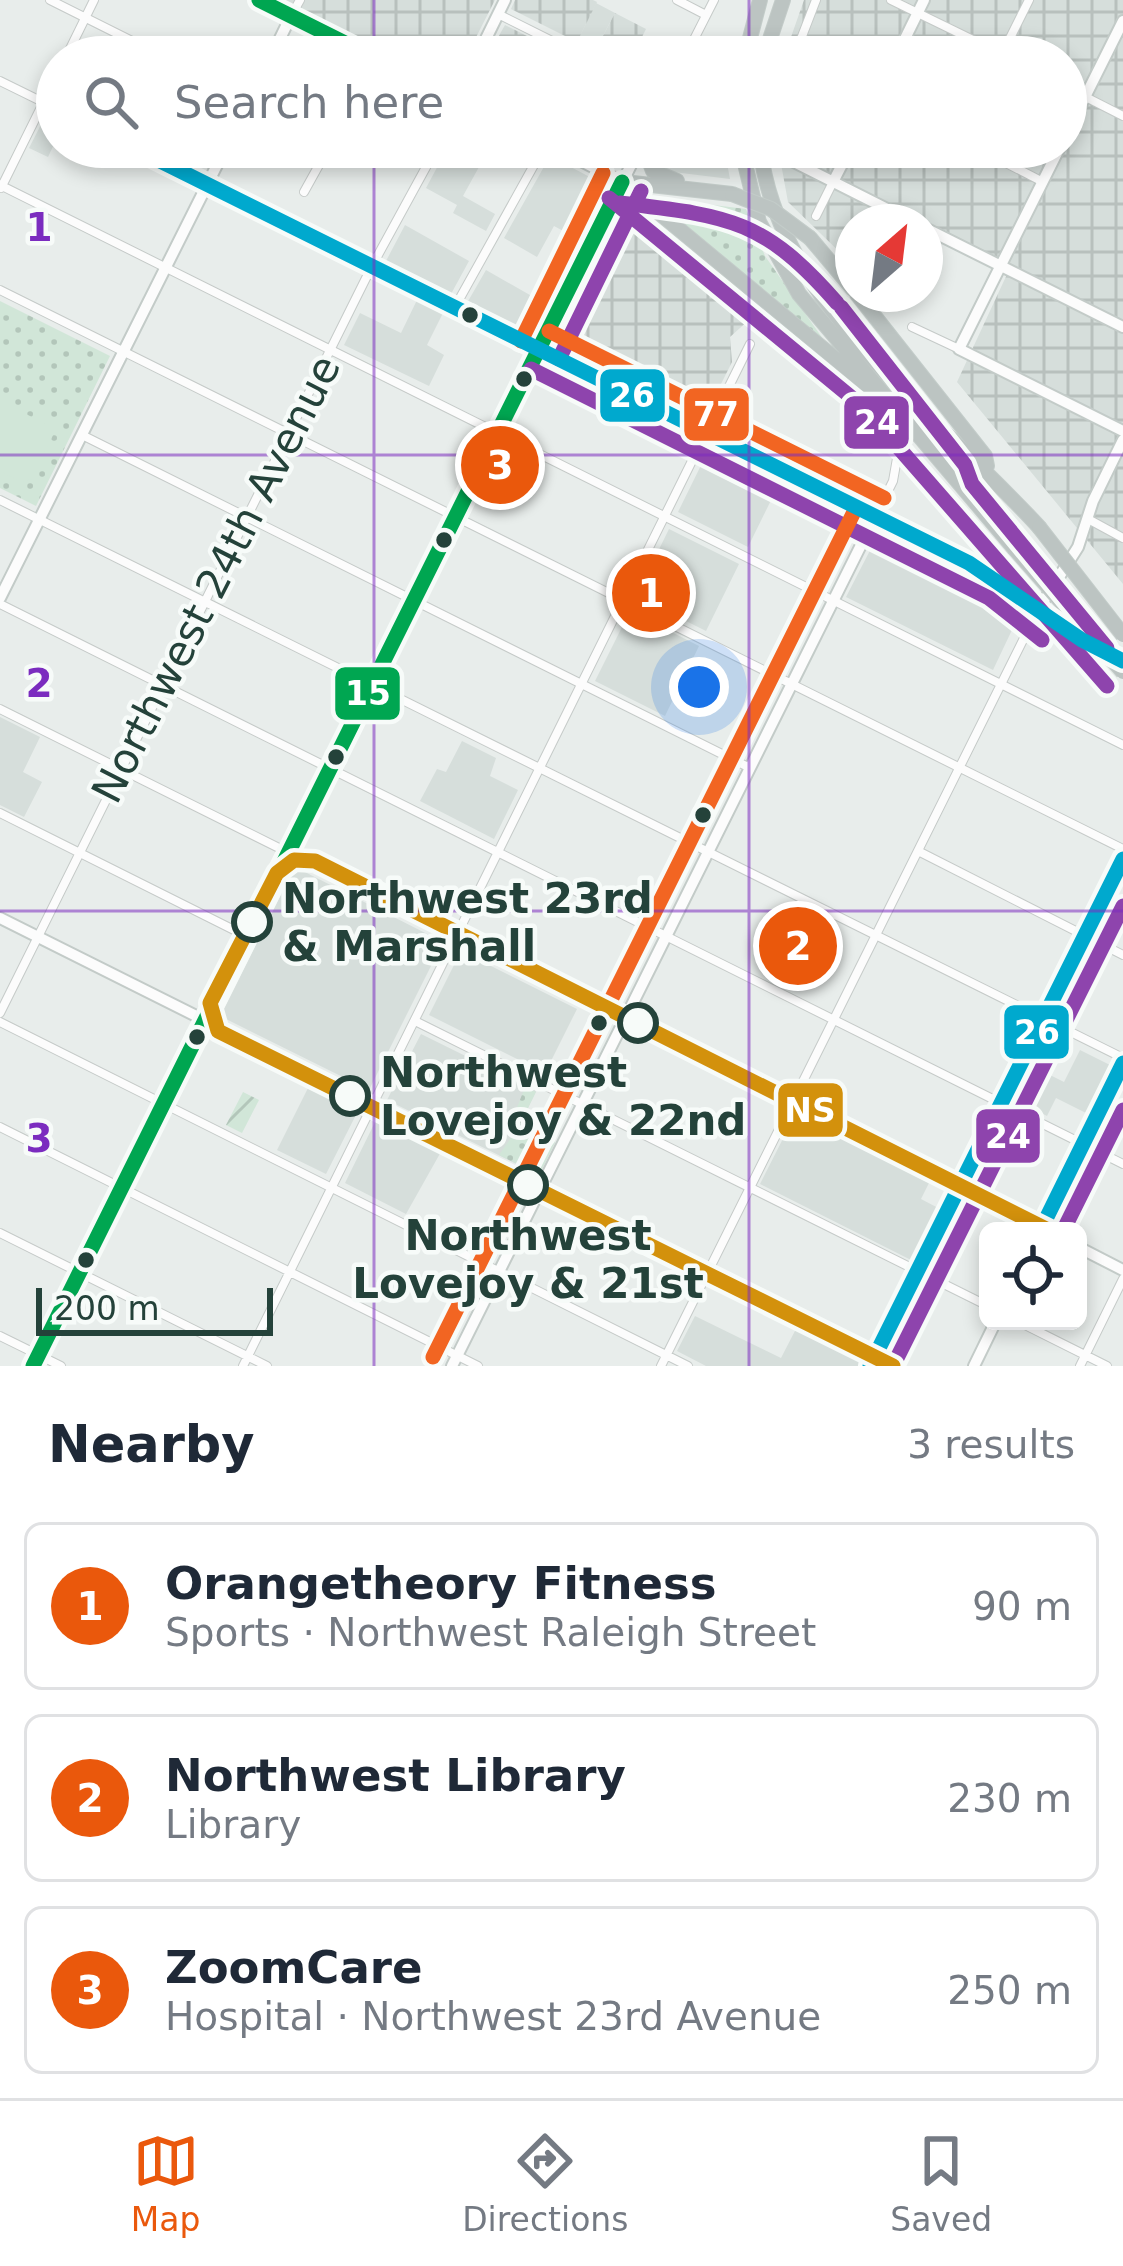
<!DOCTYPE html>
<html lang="en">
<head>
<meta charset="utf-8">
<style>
  body { margin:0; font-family:"DejaVu Sans",sans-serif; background:#f2f2f3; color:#1f2937 }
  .controls { position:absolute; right:36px; bottom:36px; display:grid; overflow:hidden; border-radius:18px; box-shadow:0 6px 18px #0003 }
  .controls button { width:108px; height:108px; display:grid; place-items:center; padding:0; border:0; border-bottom:3px solid #e0e1e3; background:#fff; color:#1f2937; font:60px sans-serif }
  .compass { position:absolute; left:835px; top:204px; width:108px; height:108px; border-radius:50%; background:#fff; box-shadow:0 6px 18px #0003; rotate:28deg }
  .scale { position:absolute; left:36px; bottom:30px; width:237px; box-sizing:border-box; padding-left:12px; border:6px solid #24423a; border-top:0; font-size:33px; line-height:42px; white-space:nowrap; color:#24423a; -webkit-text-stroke:9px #f7fbf9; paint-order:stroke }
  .you { position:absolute; left:699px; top:687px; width:42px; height:42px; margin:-30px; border:9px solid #fff; border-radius:50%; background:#1a73e8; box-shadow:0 0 0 18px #1a73e833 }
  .badge { display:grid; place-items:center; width:78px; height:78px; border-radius:50%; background:#ea580c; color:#fff; font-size:39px; font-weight:700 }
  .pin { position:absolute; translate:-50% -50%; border:6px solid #fff; box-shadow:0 3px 12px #0006 }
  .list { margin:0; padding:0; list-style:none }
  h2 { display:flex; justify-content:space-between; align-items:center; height:156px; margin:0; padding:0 48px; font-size:51px }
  h2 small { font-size:39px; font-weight:400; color:#747a83 }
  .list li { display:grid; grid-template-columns:78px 1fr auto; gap:36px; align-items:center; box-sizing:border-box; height:168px; margin:0 24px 24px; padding:0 24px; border:3px solid #e0e1e3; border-radius:18px }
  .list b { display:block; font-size:45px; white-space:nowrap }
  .list p { margin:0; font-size:39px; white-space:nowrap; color:#747a83 }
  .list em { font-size:39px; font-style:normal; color:#747a83 }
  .icon { flex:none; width:66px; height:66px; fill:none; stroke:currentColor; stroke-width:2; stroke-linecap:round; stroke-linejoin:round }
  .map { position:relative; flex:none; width:1123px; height:1366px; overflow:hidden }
  .search { position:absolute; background:#fff; box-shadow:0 6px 18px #0003; left:36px; right:36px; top:36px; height:132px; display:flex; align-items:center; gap:30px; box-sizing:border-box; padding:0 42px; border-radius:66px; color:#747a83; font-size:45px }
  .sheet { height:732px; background:#fff }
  nav { display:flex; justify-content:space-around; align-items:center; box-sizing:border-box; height:168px; border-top:3px solid #e0e1e3; background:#fff; font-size:33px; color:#747a83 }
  nav a { display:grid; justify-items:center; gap:6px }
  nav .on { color:#ea580c }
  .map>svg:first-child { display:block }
  .built { fill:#d6dedb }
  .industrial { fill:url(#industrial-grid) }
  .grass { fill:url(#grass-dots) }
  .garden { fill:url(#garden-furrows) }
  .pitch { fill:#d1e6d8 }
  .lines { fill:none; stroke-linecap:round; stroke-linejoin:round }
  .street-casing { stroke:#c5cac8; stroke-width:10 }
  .secondary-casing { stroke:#c3cbc8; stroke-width:14 }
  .highway-casing { stroke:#c3ccc9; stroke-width:16 }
  .street { stroke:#fcfcfc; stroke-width:8 }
  .secondary { stroke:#fcfcfc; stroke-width:10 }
  .highway { stroke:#bcc4c2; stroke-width:14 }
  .highway-bridge-casing { stroke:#c3ccc9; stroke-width:16; stroke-linecap:butt }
  .highway-bridge { stroke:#bcc4c2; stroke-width:14 }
  .bus-1-casing { stroke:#f7fbf9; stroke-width:24 }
  .bus-2-casing { stroke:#f7fbf9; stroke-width:24 }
  .bus-3-casing { stroke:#f7fbf9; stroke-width:24 }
  .bus-4-casing { stroke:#f7fbf9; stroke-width:24 }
  .bus-1 { stroke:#00a651; stroke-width:15 }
  .bus-2 { stroke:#8e44ad; stroke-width:15 }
  .bus-3 { stroke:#f26522; stroke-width:15 }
  .bus-4 { stroke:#00a9ce; stroke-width:15 }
  .tram-1-casing { stroke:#f7fbf9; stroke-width:24 }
  .tram-1 { stroke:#d3910c; stroke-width:15 }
  .grid { fill:none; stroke:#7b2cbf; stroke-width:3; stroke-opacity:0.55 }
  .bus-dot { fill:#24423a; stroke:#f7fbf9; stroke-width:4.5 }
  .stop-dot { fill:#f7fbf9; stroke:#24423a; stroke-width:6 }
  .labels { text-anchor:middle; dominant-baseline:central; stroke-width:9; stroke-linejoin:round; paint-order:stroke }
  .street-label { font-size:42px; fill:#24423a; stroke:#f7fbf9 }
  .stop-label { font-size:42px; font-weight:bold; fill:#24423a; stroke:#f7fbf9; text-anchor:start }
  .grid-label { font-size:39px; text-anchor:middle; font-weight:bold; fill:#7b2cbf; stroke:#f7fbf9; stroke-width:9; stroke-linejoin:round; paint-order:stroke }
  .line-badge { stroke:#f7fbf9; stroke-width:4.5 }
  .badge-label { font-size:33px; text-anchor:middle; font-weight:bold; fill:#fff }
</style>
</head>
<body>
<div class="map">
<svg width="1123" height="1366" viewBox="0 0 1123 1366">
  <defs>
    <pattern id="industrial-grid" width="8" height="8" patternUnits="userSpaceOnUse" patternTransform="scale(3)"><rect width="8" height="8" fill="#d6dedb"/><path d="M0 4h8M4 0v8" fill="none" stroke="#b8c0bd"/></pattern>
    <pattern id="grass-dots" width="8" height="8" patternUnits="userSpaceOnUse" patternTransform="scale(3)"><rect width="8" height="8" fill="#d1e6d8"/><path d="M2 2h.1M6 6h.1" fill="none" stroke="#b3c6ba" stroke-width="1.8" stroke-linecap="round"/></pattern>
    <pattern id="garden-furrows" width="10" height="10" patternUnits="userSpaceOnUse" patternTransform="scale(3)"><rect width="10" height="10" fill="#d1e6d8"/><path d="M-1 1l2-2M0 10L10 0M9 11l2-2" fill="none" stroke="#b3c6ba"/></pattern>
  </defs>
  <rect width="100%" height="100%" fill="#e8edeb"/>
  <path class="built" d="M596,3L615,13L595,51L577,42Z
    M47,113L57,118V138L48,157L29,148Z
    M448,147H490L463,196L495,214L486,231L453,213L457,205L426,188Z
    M654,147H724L730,179L665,171L656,164Z
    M550,156L603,184L606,192L582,241L554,226L537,257L504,238Z
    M405,225L469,261L451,294L386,261Z
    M486,270L551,307L535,338L467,303Z
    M417,300L443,313L427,345L444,355L429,386L344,345L360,313L401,333Z
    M711,445L781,480L748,547L678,512Z
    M669,529L739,564L706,631L636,596Z
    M880,531L995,588L1020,613L993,670L846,597Z
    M630,611L699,646L665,716L595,681Z
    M0,717L40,737L23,772L42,782L24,817L0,805Z
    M462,741L496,758L490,776L518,790L494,839L420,801L437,769L446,772Z
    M295,867L443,942L369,1090L220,1016Z
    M461,951L577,1009L545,1073L429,1015Z
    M421,1034L536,1091L520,1125L555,1143L539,1175L387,1100Z
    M1080,1050L1112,1066L1088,1114L1056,1098L1047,1116L1013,1099L1030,1065L1064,1082Z
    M310,1084L359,1109L326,1174L277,1150Z
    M795,1115L929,1183L921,1199L942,1210L915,1262L760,1184Z
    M377,1118L442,1150L406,1214L345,1183Z
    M695,1316L781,1358L798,1325L862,1357L858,1366H706L677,1351Z"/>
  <path class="industrial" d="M275,0H495L466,57H389Z
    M515,0H593L597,2L577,42L511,9Z
    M804,0H1123V584L957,382L1009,270L925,227V222H853V265L788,202L778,147H1066V57H784Z
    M615,13L646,29L632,57L595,51Z
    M505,25L569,57H487Z
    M643,217L697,259L750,319L730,337L732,362L703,420L553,345L616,220Z"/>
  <path class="grass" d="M648,197L746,209L765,256L823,339Z
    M0,301L110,356L36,506L0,488Z
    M525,1087L536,1092L520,1124L555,1142L539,1175L499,1155L515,1132L509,1128Z"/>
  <path class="garden" d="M243,1092L259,1100L242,1133L226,1125Z"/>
  <path class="pitch" d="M0,401L56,429L32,479L21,482L0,471Z"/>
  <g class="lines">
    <defs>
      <path id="street" d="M50,0L164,57
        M677,0L706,15
        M891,0L1008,57
        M498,14L584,57
        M291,16L300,0
        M1002,54L1029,0
        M66,57L94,0
        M685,57L714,0
        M794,57L816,0
        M0,81L57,109
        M1066,87L1123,116
        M132,147L539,349
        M975,147L1043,182
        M0,185L1123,745
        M1,188L57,75
        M304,192L329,147
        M816,216L833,182
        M0,290L1123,849
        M455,307L544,147
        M912,327L959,349
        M82,435L750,768
        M0,500L1123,1058
        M875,517L893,481L899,447
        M1088,519L1123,538
        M2,605L1123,1164
        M0,709L289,853
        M0,813L248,937
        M918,851L1123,955
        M0,1013L372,266L437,147
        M415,1021L988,1306
        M0,1022L688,1366
        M0,1127L478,1366
        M0,1233L267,1366
        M1017,1321L1107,1366
        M0,1336L61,1366
        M243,1366L750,344
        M661,1366L1038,610
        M1080,1366L1123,1279"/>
      <path id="secondary" d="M259,0L373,57
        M271,57L291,16
        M477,57L505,0
        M896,57L924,0
        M1066,135L1123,21
        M554,147L622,182
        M764,147L913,222
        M1060,147L959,349L1123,431
        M833,182L851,147
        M925,228L1123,327
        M540,350L1000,580L1068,634L1123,661
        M0,598L226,147
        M1038,610L1078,547L1093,501L1123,440
        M289,853L1046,1231
        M0,918L897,1366
        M1040,1231L1123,1063
        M1078,1247L1123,1270
        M33,1366L640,147
        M452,1366L875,517
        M870,1366L1123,859
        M974,1366L996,1321"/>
      <path id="highway" d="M745,57L760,0
        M764,57L783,0
        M644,147L653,171L677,181
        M741,147L759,222L799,294L1014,548
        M760,147C777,303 940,418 1039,527
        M622,182L873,390
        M624,182L732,194
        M613,202L630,199L642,205
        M810,238L853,289
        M857,294L985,456L987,466"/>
    </defs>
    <use href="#street" class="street-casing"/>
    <use href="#secondary" class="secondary-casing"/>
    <use href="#highway" class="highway-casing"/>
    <use href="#street" class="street"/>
    <use href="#secondary" class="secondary"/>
    <use href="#highway" class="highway"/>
    <defs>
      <path id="highway-bridge" d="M732,194L771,209L810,238
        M1039,527L1123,635
        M1014,548L1123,672"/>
    </defs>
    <use href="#highway-bridge" class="highway-bridge-casing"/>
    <use href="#highway-bridge" class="highway-bridge"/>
    <defs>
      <path id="bus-1" d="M259,0L373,57
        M33,1366L622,182"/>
      <path id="bus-2" d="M609,198L863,407L1107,686
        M620,203C728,216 763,218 837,303
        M841,307L965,465L972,484L1107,648
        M559,359L641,191
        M531,369L989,598L1042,640
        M1063,1231L1123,1110
        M893,1366L1123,906"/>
      <path id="bus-3" d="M549,331L884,498
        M521,341L603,173
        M433,1357L856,508"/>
      <path id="bus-4" d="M132,147L969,563L1082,640L1123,661
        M1040,1231L1123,1063
        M870,1366L1123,859"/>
    </defs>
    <use href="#bus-1" class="bus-1-casing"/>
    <use href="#bus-2" class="bus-2-casing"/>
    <use href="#bus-3" class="bus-3-casing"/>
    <use href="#bus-4" class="bus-4-casing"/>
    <use href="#bus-1" class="bus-1"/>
    <use href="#bus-2" class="bus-2"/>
    <use href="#bus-3" class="bus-3"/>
    <use href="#bus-4" class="bus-4"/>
    <defs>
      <path id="tram-1" d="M893,1366L218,1031L210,1003L277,873L294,860L315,861L1050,1231"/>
    </defs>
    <use href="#tram-1" class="tram-1-casing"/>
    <use href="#tram-1" class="tram-1"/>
  </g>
  <path class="grid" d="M374,0V57M749,0V57M374,147V1366M749,147V1366M0,455H1123M0,911H1123"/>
  <g class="bus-dot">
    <circle cx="470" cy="315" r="10"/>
    <circle cx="524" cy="379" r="10"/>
    <circle cx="444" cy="540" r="10"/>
    <circle cx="336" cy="757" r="10"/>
    <circle cx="703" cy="815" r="10"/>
    <circle cx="599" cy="1023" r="10"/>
    <circle cx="197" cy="1037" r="10"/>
    <circle cx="86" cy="1260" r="10"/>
  </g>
  <g class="stop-dot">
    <circle cx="252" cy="922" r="18"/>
    <circle cx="638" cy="1023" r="18"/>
    <circle cx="350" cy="1096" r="18"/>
    <circle cx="528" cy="1185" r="18"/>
  </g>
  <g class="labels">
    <g class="street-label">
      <text transform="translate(216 579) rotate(-63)">Northwest 24th Avenue</text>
    </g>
    <g class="stop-label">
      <text x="282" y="898">Northwest 23rd<tspan x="282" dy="48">&amp; Marshall</tspan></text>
      <text x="380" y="1072">Northwest<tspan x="380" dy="48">Lovejoy &amp; 22nd</tspan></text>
      <text x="528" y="1235" text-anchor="middle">Northwest<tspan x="528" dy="48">Lovejoy &amp; 21st</tspan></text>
    </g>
  </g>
  <g class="grid-label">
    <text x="39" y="241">1</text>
    <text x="39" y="697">2</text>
    <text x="39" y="1152">3</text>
  </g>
  <g class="line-badge">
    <rect x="598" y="367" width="69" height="57" rx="12" fill="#00a9ce"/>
    <rect x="682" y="386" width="69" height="57" rx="12" fill="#f26522"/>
    <rect x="842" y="394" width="69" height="57" rx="12" fill="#8e44ad"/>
    <rect x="333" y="665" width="69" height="57" rx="12" fill="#00a651"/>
    <rect x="1002" y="1003" width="69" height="58" rx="12" fill="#00a9ce"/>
    <rect x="776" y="1081" width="69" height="58" rx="12" fill="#d3910c"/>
    <rect x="974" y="1107" width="68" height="58" rx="12" fill="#8e44ad"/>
  </g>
  <g class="badge-label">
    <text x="632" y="407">26</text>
    <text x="716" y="426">77</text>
    <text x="877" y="434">24</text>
    <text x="368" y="705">15</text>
    <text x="1037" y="1044">26</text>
    <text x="810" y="1122">NS</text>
    <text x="1008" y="1148">24</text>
  </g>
</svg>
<div class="controls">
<button><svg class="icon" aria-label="locate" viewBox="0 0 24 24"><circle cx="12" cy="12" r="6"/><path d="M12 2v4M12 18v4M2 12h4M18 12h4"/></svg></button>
</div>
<svg class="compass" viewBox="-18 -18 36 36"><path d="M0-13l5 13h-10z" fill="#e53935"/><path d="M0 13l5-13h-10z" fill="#747a83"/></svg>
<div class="scale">200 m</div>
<div class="you"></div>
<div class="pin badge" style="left:651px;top:593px">1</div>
<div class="pin badge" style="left:798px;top:946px">2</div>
<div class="pin badge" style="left:500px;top:465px">3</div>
<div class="search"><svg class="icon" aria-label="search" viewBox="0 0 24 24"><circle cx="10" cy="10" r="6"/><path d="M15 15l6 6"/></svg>Search here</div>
</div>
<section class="sheet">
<h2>Nearby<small>3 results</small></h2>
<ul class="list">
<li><span class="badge">1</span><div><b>Orangetheory Fitness</b><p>Sports · Northwest Raleigh Street</p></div><em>90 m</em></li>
<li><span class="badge">2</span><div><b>Northwest Library</b><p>Library</p></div><em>230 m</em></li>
<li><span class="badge">3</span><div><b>ZoomCare</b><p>Hospital · Northwest 23rd Avenue</p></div><em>250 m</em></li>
</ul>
</section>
<nav>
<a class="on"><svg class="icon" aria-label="map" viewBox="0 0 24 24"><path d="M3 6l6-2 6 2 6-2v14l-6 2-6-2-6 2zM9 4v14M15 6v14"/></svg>Map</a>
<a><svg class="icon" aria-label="directions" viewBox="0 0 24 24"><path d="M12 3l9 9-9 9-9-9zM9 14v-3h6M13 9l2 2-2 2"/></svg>Directions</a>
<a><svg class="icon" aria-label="saved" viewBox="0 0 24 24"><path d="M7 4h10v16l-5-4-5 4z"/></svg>Saved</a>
</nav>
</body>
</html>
